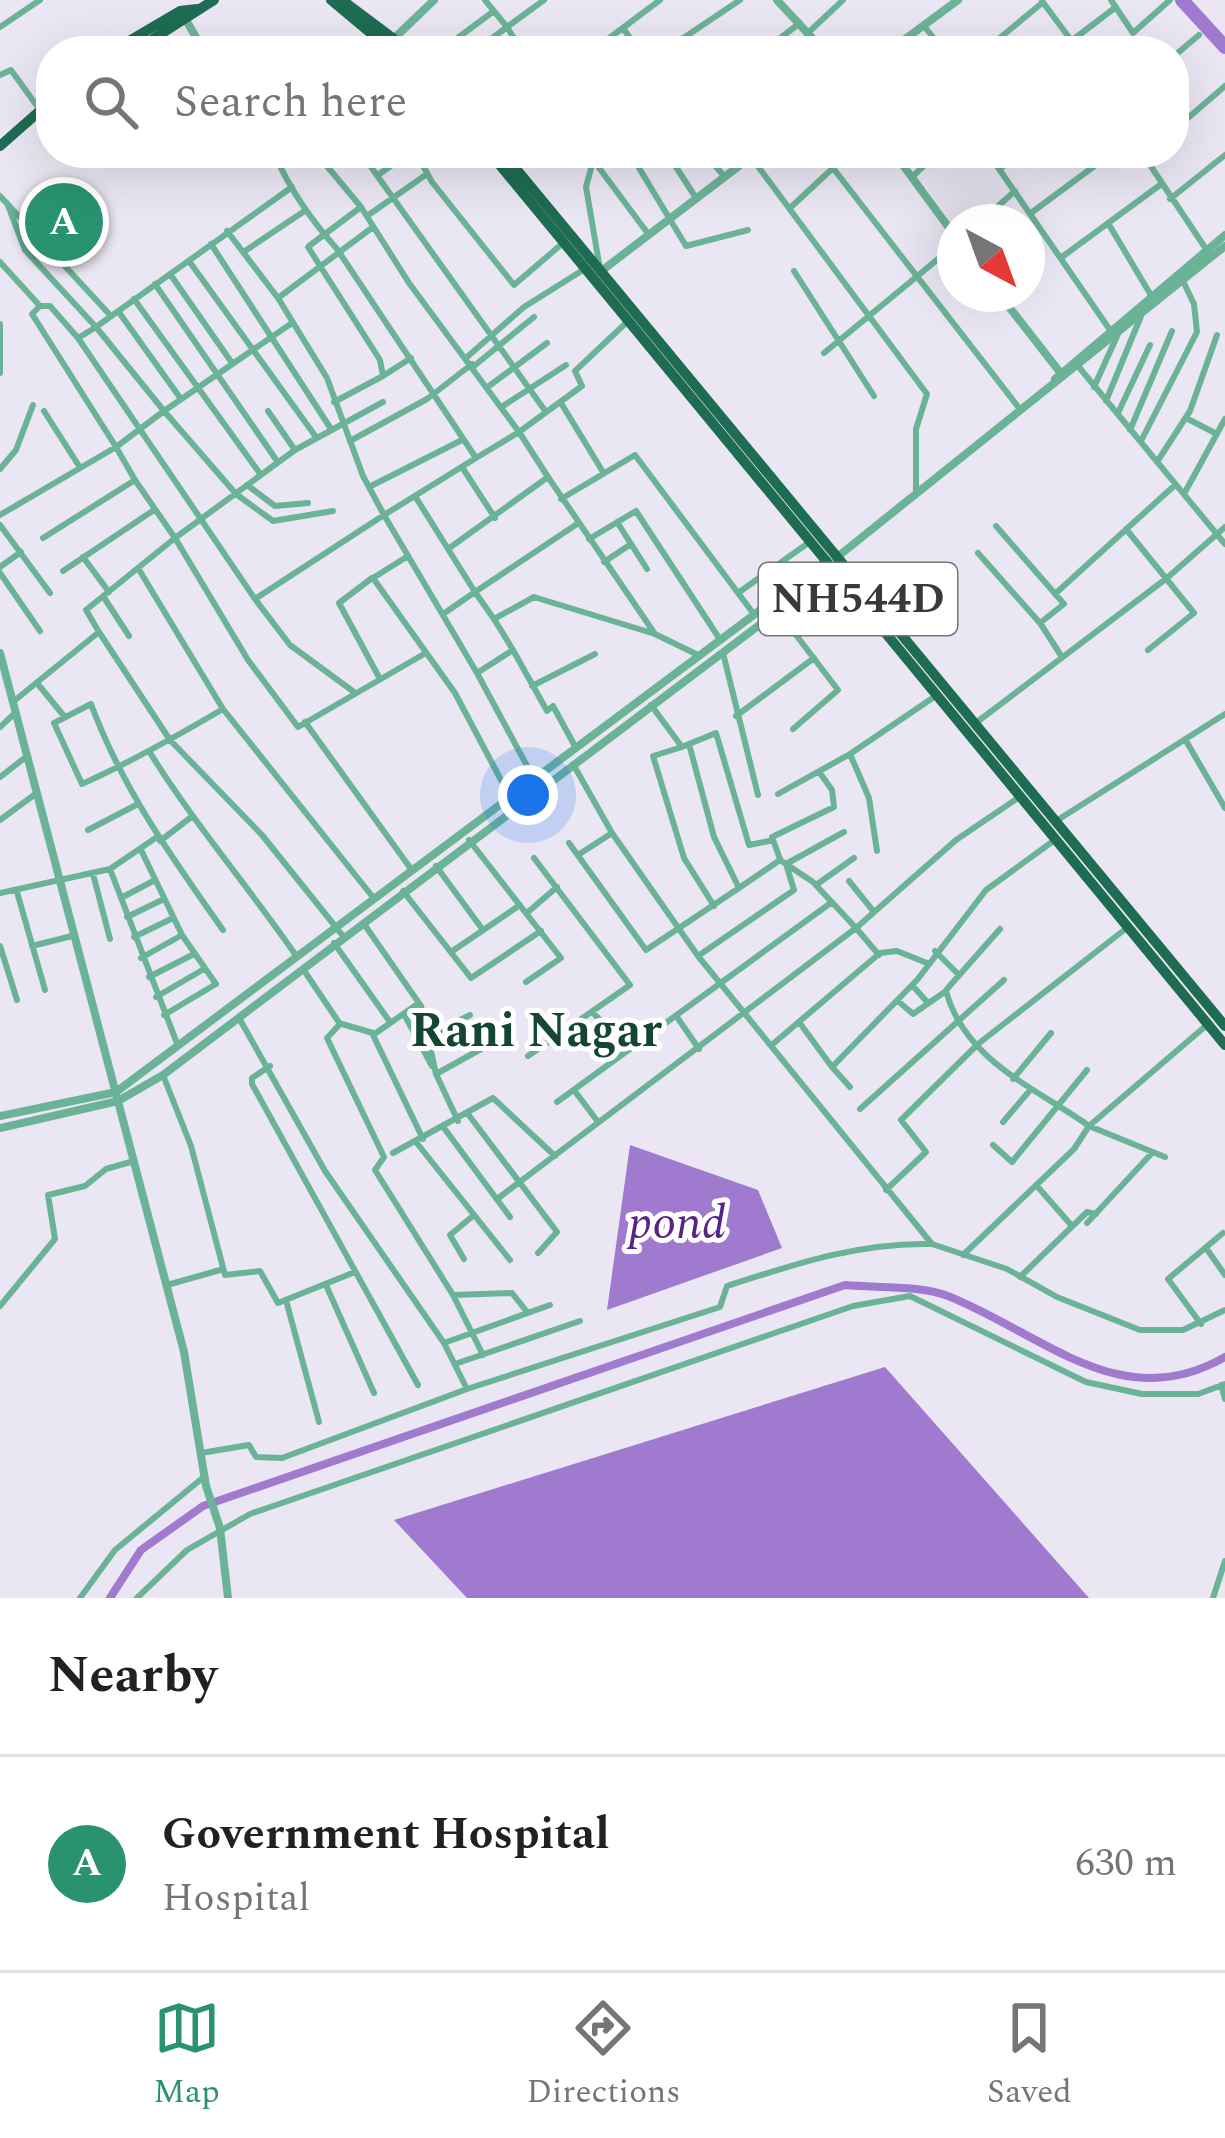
<!DOCTYPE html>
<style>
body{margin:0;font-family:Spectral,serif;background:#f6f6f6;color:#202124}
.compass{position:absolute;left:937px;top:204px;width:108px;height:108px;border-radius:50%;background:#fff;box-shadow:0 12px 48px #0002;rotate:139deg}
.you{position:absolute;left:528px;top:795px;width:42px;height:42px;margin:-30px;border:9px solid #fff;border-radius:50%;background:#1a73e8;box-shadow:0 0 0 18px #1a73e833}
.badge{display:grid;place-items:center;width:78px;height:78px;border-radius:50%;background:#299270;color:#fff;font-size:39px;font-weight:700}
.pin{position:absolute;translate:-50% -50%;border:6px solid #fff;box-shadow:0 3px 12px #0006}
.list{margin:0;padding:0;list-style:none}
h2{display:flex;justify-content:space-between;align-items:center;height:156px;margin:0;padding:0 48px;font-size:51px}
h2 small{font-size:39px;font-weight:400;color:#757577}
.list li{display:grid;grid-template-columns:78px 1fr auto;gap:36px;align-items:center;box-sizing:border-box;height:216px;padding:0 48px;border-top:3px solid #e0e0e0}
.list b{display:block;font-size:45px;white-space:nowrap}
.list p{margin:0;font-size:39px;white-space:nowrap;color:#757577}
.list em{font-size:39px;font-style:normal;color:#757577}
.icon{flex:none;width:66px;height:66px;fill:none;stroke:currentColor;stroke-width:2;stroke-linecap:round;stroke-linejoin:round}
.map{position:relative;flex:none;width:1225px;height:1598px;overflow:hidden}
.search{position:absolute;background:#fff;box-shadow:0 12px 48px #0002;left:36px;right:36px;top:36px;height:132px;display:flex;align-items:center;gap:30px;box-sizing:border-box;padding:0 42px;border-radius:48px;color:#757577;font-size:45px}
.sheet{height:372px;background:#fff}
nav{display:flex;justify-content:space-around;align-items:center;box-sizing:border-box;height:168px;border-top:3px solid #e0e0e0;background:#fff;font-size:33px;color:#757577}
nav a{display:grid;justify-items:center;gap:6px}
nav .on{color:#299270}
.map>svg:first-child{display:block}
.water{fill:#9f7acf}
.lines{fill:none;stroke-linecap:round;stroke-linejoin:round}
.canal{stroke:#9f7acf;stroke-width:8}
.river{stroke:#9f7acf;stroke-width:14}
.minor{stroke:#6bb397;stroke-width:6}
.tertiary{stroke:#6bb397;stroke-width:8}
.trunk{stroke:#1e6c52;stroke-width:10}
.labels{text-anchor:middle;dominant-baseline:central;stroke-width:10;stroke-linejoin:round;paint-order:stroke}
.shield{fill:#fff;stroke:#757477;stroke-width:3}
.shield-label{font-size:42px;font-weight:bold;fill:#3a383d}
.neighbourhood-label{font-size:48px;font-weight:bold;fill:#154635;stroke:#fff}
.water-label{font-size:48px;font-style:italic;fill:#572388;stroke:#fff}
</style>
<div class="map">
<svg width="1225" height="1598" viewBox="0 0 1225 1598">
<rect width="100%" height="100%" fill="#ebe6f4"/>
<path class="water" d="M630 1145 758 1190 782 1248 607 1310Z
M885 1367 1089 1598H467L394 1520Z"/>
<g class="lines">
<path class="canal" d="M110 1598 141 1550 203 1506 845 1285C877 1288 919 1285 948 1296 1043 1334 1122 1417 1225 1357"/>
<path class="river" d="M1182 0 1225 47"/>
<path class="minor" d="M485 0 507 27 544 0
M1111 0 1133 33 1170 0
M1042 1 1079 51
M924 26 944 51
M0 27 40 0
M623 28 639 51
M810 31 843 0
M440 51 494 11
M475 51 507 27 522 51
M592 51 660 0
M664 51 740 0
M763 51 800 23
M984 51 1042 3
M1058 51 1116 7
M1174 56 1199 35
M0 75 11 70 40 110
M1174 130 1225 86
M274 153C289 188 311 220 337 249L476 458 519 432 409 283 361 207 309 246 308 247 380 360 383 376 334 402
M316 153 361 207
M361 153 546 412
M416 153 432 182 514 285 563 243
M588 153 649 235
M630 153 686 246 748 230
M667 153 696 198
M704 153 724 176
M853 153 833 168 1019 408
M988 153 1110 330
M1142 153 1206 249
M751 157 927 394 916 429V494
M593 161 586 187 600 269
M1000 169 1020 153
M378 175 409 153
M914 175 938 153
M292 187 96 327 164 411 292 323
M0 196 111 316
M1170 199 1225 155
M791 207 833 168
M1031 213 1112 153
M367 216 427 174
M980 222 1015 191
M1108 223 1152 297
M373 227 278 298 327 378 363 476 384 515 476 458
M227 231 278 298
M211 244 331 429
M245 251 306 210
M1062 257 1160 185
M189 261 316 437
M0 262 40 306H50L78 338 96 327 25 250 7 203
M794 271 874 396
M170 274 232 363
M155 284 277 461
M134 299 261 475
M40 306 32 314 116 447 164 411 236 494 273 521 333 511
M118 311 181 399
M0 324V373
M78 338 255 599 384 515 477 673
M824 353 955 245
M467 357 524 307 583 270
M474 366 534 317
M1078 366 1225 544
M383 376 411 358
M489 386 547 343
M1094 387 1118 334
M1106 401 1141 316
M383 402 295 450 175 538 248 660 298 727 424 654
M561 403 603 472
M503 406 566 365
M44 411 79 466
M268 411 295 450
M1118 413 1150 345
M1186 418 1217 434
M1130 430 1172 331
M350 441 427 399 472 364
M1141 441 1197 332 1194 304 1183 281
M1157 462 1190 411 1217 335
M462 467 495 518
M0 469 16 450 33 405
M548 477 655 634 698 655
M247 485 275 506 308 503
M369 487 462 440
M1184 494 1225 419
M415 496 448 549 548 477 519 432 582 386 575 371 627 322
M561 499 635 455 753 613
M0 515 116 447 135 480
M617 522 647 569
M0 525 50 593
M996 526 1064 604 1040 623
M1126 529 1194 613 1148 650
M589 539 636 511 719 638
M978 553 1040 623 1062 657
M408 556 373 578 455 693 510 797
M83 557 109 592
M604 562 631 544
M0 567 21 552
M138 568 223 709 372 896
M63 571 154 510
M0 573 40 631
M372 578 339 603 380 679
M738 593 811 541
M1056 593 1175 485
M103 596 129 636
M255 599 290 645 354 692
M777 610 838 690 793 729
M446 612 475 592 448 549
M494 619 475 592 577 524
M99 632 170 740 262 835 343 936
M513 650 547 711 553 706 576 748
M723 653 758 795
M37 683 64 716
M532 686 595 654
M14 701 99 632 86 610 175 538 135 480 43 538
M223 709C177 736 131 762 82 784L54 723 91 704C122 788 172 858 223 930
M736 716 814 658
M305 722 411 869
M977 722 1167 578 1225 527
M0 727 16 712
M1185 739 1225 808
M689 744 716 733 749 845 769 841
M682 747 653 756 684 858 714 906
M149 751C194 824 249 887 297 957
M850 754 869 798 877 851
M573 764 612 833 698 956 932 1244 1007 1269 1057 1297 1140 1330H1183L1225 1310
M0 777 26 757
M533 777 477 673 513 650 494 619 534 597 655 634
M778 794 850 754 937 695
M0 820 34 795
M1056 821 1225 714
M88 830 138 804
M469 840 561 958 526 982
M160 841 190 818
M569 843 646 950 739 888 714 837 689 744 682 747 651 705
M141 850 182 935 216 984 164 1015
M578 855 612 833
M780 859 772 837 834 807 832 790 820 773
M436 866 483 930
M110 869 178 1046
M93 874 110 939
M849 881 874 912
M816 885 854 858
M403 891 471 978 541 931
M17 892 45 990
M0 893 110 869 157 837
M121 898 155 880
M528 912 557 887
M127 917 164 899
M364 924 421 1006 436 1074 458 1121
M134 937 173 918
M334 943 390 1022
M0 946 17 1000
M32 946 72 936
M935 951 959 975
M451 952 520 905
M879 955 856 928 956 840 1018 798
M698 956 794 890 786 864 844 832
M141 958 182 935
M303 969 340 1024 327 1038 384 1157 375 1170 453 1295 483 1355
M149 977 194 954
M912 985 928 1003
M947 989 1000 929
M156 997 204 969
M898 1001 913 1014 946 991C965 1061 1036 1088 1089 1126L1208 1024
M419 1003 373 1035 423 1139
M592 1012 630 1049
M404 1014 432 1066
M677 1017 699 1049
M239 1018 325 1171 444 1343
M799 1022 832 1067
M342 1024 373 1033
M431 1035 470 1015
M774 1043 880 953 897 951 927 963
M528 1056 630 985 534 858
M270 1066 252 1078V1084L418 1385
M436 1074 483 1048
M163 1075 191 1146 225 1275 260 1271 278 1303 355 1272
M1013 1079 1051 1033
M850 1087 832 1067 917 980 986 890 1056 839
M574 1090 598 1122
M557 1102 832 902
M860 1109 1004 980
M468 1114 557 1232 538 1253
M1003 1122 1031 1089
M444 1128 510 1217
M416 1142 510 1260
M993 1145 1012 1162 1087 1070
M393 1153 493 1098 555 1156
M1037 1186 1072 1226
M886 1190 926 1152 901 1120 978 1044 1128 927
M497 1199 856 928 813 882 780 860 739 888
M1087 1223 1152 1153
M1206 1248 1225 1275
M963 1255 1074 1149 1089 1126 1165 1157
M464 1259 450 1235 474 1215
M1020 1277 1087 1212 1096 1214
M167 1285 220 1270
M326 1285 374 1393
M453 1295 512 1293 527 1312
M287 1304 319 1422
M0 1306 55 1239 48 1195 85 1186 106 1169 134 1161
M1201 1324 1168 1279 1223 1233
M455 1364 580 1321
M1221 1385 1225 1399
M467 1389 720 1307 727 1286C795 1264 860 1242 932 1244
M201 1453 249 1445 256 1457 282 1458 467 1389 444 1343 550 1305
M80 1598 115 1550 205 1476
M137 1598 187 1550 250 1514 853 1306 910 1296 1086 1382 1142 1394H1198L1225 1384
M1213 1598 1225 1561"/>
<path class="tertiary" d="M777 0 824 51
M186 20 204 51
M381 51 434 0
M889 51 958 0
M894 153 955 236
M600 272 756 153
M999 294 1059 371
M1055 379 1225 235
M836 558 1225 246
M0 653 184 1352 206 1486 220 1528 228 1598
M0 1116 116 1092 827 560
M0 1128 118 1101 163 1075 835 568"/>
<path class="trunk" d="M331 0 392 51
M342 0 410 51
M112 51 180 11 197 9
M134 51 214 0
M0 146 51 101
M490 153 1225 1045
M503 153 1225 1026"/>
</g>
<g class="labels">
<rect class="shield" x="759" y="563" width="198" height="72" rx="9"/>
<g class="shield-label">
<text x="858" y="599">NH544D</text>
</g>
<g class="neighbourhood-label">
<text x="536" y="1031">Rani Nagar</text>
</g>
<g class="water-label">
<text x="677" y="1223">pond</text>
</g>
</g>
</svg>
<svg class="compass" viewBox="-18 -18 36 36"><path d="M0-13l5 13h-10z" fill="#e53935"/><path d="M0 13l5-13h-10z" fill="#757577"/></svg>
<div class="you"></div>
<div class="pin badge" style="left:64px;top:222px">A</div>
<div class="search"><svg class="icon" aria-label="search" viewBox="0 0 24 24"><circle cx="10" cy="10" r="6"/><path d="M15 15l6 6"/></svg>Search here</div>
</div>
<section class="sheet">
<h2>Nearby<small></small></h2>
<ul class="list">
<li><span class="badge">A</span><div><b>Government Hospital</b><p>Hospital</p></div><em>630 m</em></li>
</ul>
</section>
<nav>
<a class="on"><svg class="icon" aria-label="map" viewBox="0 0 24 24"><path d="M3 6l6-2 6 2 6-2v14l-6 2-6-2-6 2zM9 4v14M15 6v14"/></svg>Map</a>
<a><svg class="icon" aria-label="directions" viewBox="0 0 24 24"><path d="M12 3l9 9-9 9-9-9zM9 14v-3h6M13 9l2 2-2 2"/></svg>Directions</a>
<a><svg class="icon" aria-label="saved" viewBox="0 0 24 24"><path d="M7 4h10v16l-5-4-5 4z"/></svg>Saved</a>
</nav>
